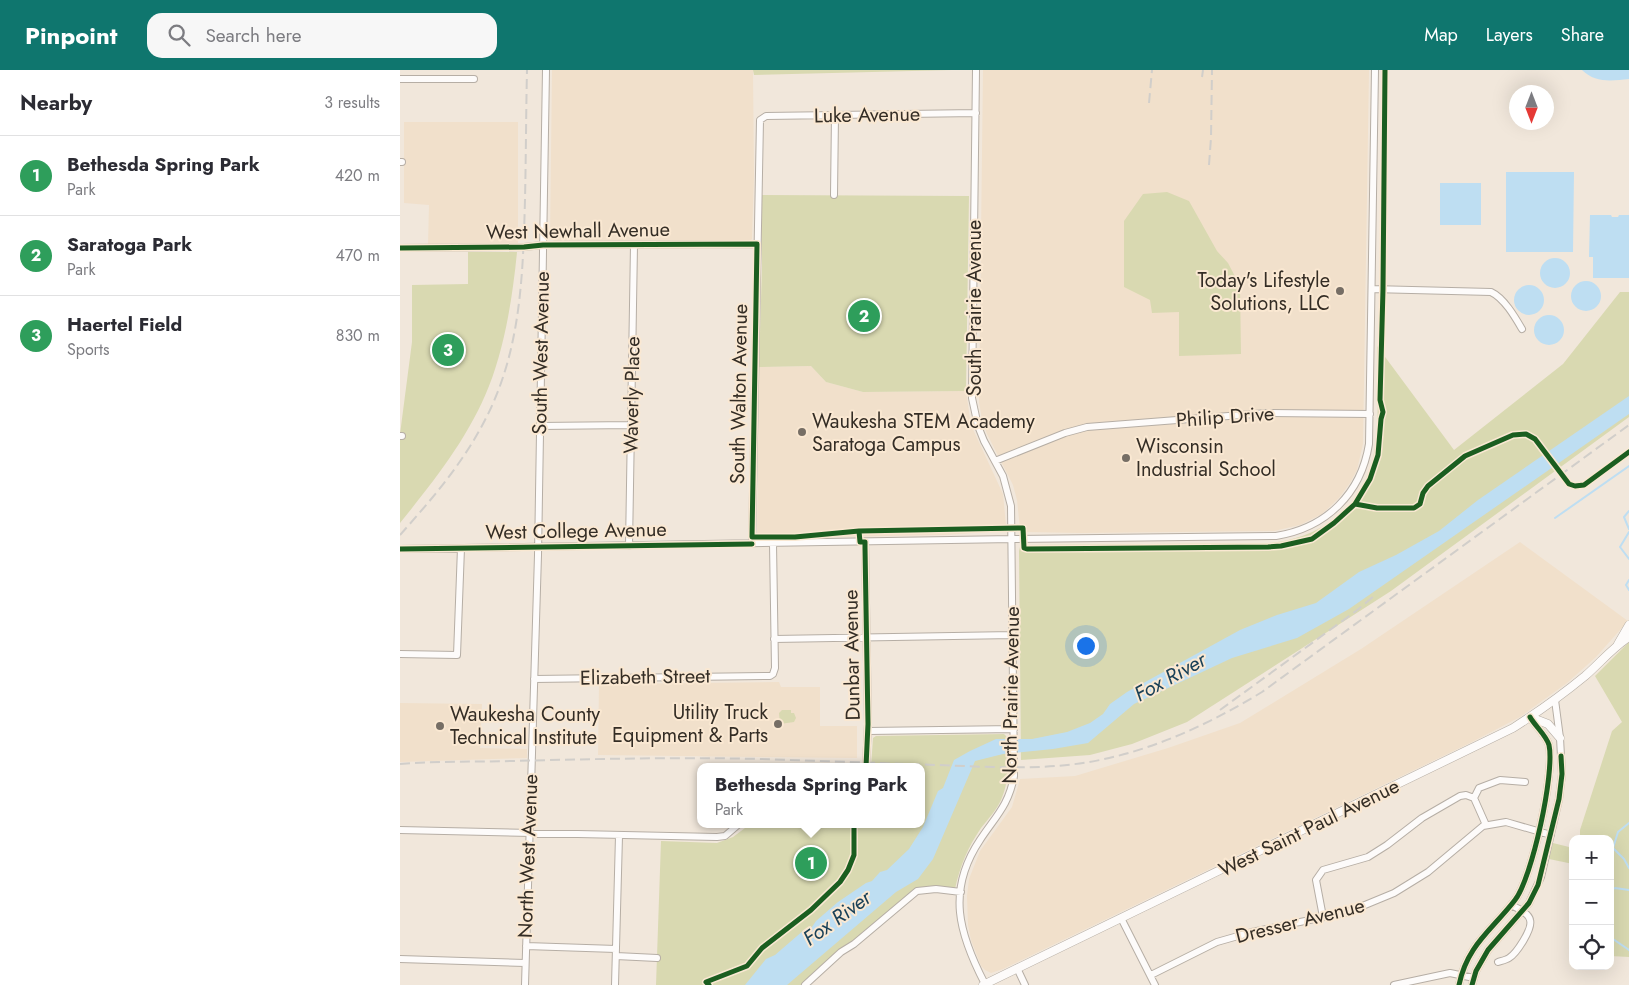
<!DOCTYPE html>
<meta charset="utf-8">
<style>
body{margin:0;font-family:Jost,sans-serif;background:#f7f7f7;color:#2b2b33}
.controls{position:absolute;right:15px;bottom:15px;display:grid;overflow:hidden;border-radius:10px;box-shadow:0 5px 20px #0002}
.controls button{width:45px;height:45px;display:grid;place-items:center;padding:0;border:0;border-bottom:1px solid #e1e1e2;background:#fff;color:#2b2b33;font:25px sans-serif}
.compass{position:absolute;left:1109px;top:15px;width:45px;height:45px;border-radius:50%;background:#fff;box-shadow:0 5px 20px #0002;rotate:180deg}
.you{position:absolute;left:685px;top:575px;width:18px;height:18px;margin:-12px;border:4px solid #fff;border-radius:50%;background:#1a73e8;box-shadow:0 0 0 8px #1a73e833}
.badge{display:grid;place-items:center;width:32px;height:32px;border-radius:50%;background:#0f766e;color:#fff;font-size:16px;font-weight:700}
.pin{position:absolute;translate:-50% -50%;border:2px solid #fff;box-shadow:0 1px 5px #0006}
.popup{position:absolute;left:297px;top:693px;width:228px;height:65px;box-sizing:border-box;display:grid;place-content:center;border-radius:10px;background:#fff;filter:drop-shadow(0 1px 4px #0005);font-size:16px;white-space:nowrap;color:#7c7c81}
.popup b{font-size:19px;color:#2b2b33}
.popup::after{content:'';position:absolute;left:50%;top:100%;margin-left:-10px;border:10px solid transparent;border-top-color:#fff}
.list{margin:0;padding:0;list-style:none}
h2{display:flex;justify-content:space-between;align-items:center;height:65px;margin:0;padding:0 20px;font-size:21px}
h2 small{font-size:16px;font-weight:400;color:#7c7c81}
.list li{display:grid;grid-template-columns:32px 1fr auto;gap:15px;align-items:center;box-sizing:border-box;height:80px;padding:0 20px;border-top:1px solid #e1e1e2}
.list b{display:block;font-size:19px;white-space:nowrap}
.list p{margin:0;font-size:16px;white-space:nowrap;color:#7c7c81}
.list em{font-size:16px;font-style:normal;color:#7c7c81}
.icon{flex:none;width:28px;height:28px;fill:none;stroke:currentColor;stroke-width:2;stroke-linecap:round;stroke-linejoin:round}
.map{position:relative;flex:none;width:1229px;height:915px;overflow:hidden}
header{display:flex;align-items:center;gap:30px;box-sizing:border-box;height:70px;padding:0 25px;background:#0f766e;color:#fff}
header strong{font-size:24px}
nav{display:flex;gap:28px;margin-inline-start:auto;font-size:18px}
.search{width:350px;height:45px;background:#f7f7f7;display:flex;align-items:center;gap:12px;box-sizing:border-box;padding:0 18px;border-radius:15px;color:#7c7c81;font-size:19px}
main{display:flex}
aside{flex:1;background:#fff}
.map>svg:first-child{display:block}
.built{fill:#f1e0cb}
.green{fill:#d9d9b1}
.water{fill:#bedef2}
.lines{fill:none;stroke-linecap:round;stroke-linejoin:round}
.stream{stroke:#bedef2;stroke-width:2}
.minor-casing{stroke:#b6aea5;stroke-width:8}
.major-casing{stroke:#b6aea5;stroke-width:9}
.minor{stroke:#fdfbfa;stroke-width:6}
.major{stroke:#fdfbfa;stroke-width:8}
.rail{stroke:#d1ceca;stroke-width:2;stroke-dasharray:10 5;stroke-linecap:butt}
.cycleway-casing{stroke:#fae8d2;stroke-width:8}
.cycleway{stroke:#1b5e20;stroke-width:5}
.poi-dot{fill:#766e65;stroke:#fae8d2;stroke-width:2}
.labels{text-anchor:middle;dominant-baseline:central;stroke-width:4;stroke-linejoin:round;paint-order:stroke}
.street-label{font-size:20px;fill:#342d25;stroke:#fae8d2}
.poi-label{font-size:20px;fill:#342d25;stroke:#fae8d2;text-anchor:start}
.water-label{font-size:21px;font-style:italic;fill:#1a4158;stroke:#fae8d2}
</style>
<header>
<strong>Pinpoint</strong>
<div class="search"><svg class="icon" aria-label="search" viewBox="0 0 24 24"><circle cx="10" cy="10" r="6"/><path d="M15 15l6 6"/></svg>Search here</div>
<nav><a>Map</a><a>Layers</a><a>Share</a></nav>
</header>
<main>
<aside>
<h2>Nearby<small>3 results</small></h2>
<ul class="list">
<li><span class="badge" style="background:#2e9e5b">1</span><div><b>Bethesda Spring Park</b><p>Park</p></div><em>420 m</em></li>
<li><span class="badge" style="background:#2e9e5b">2</span><div><b>Saratoga Park</b><p>Park</p></div><em>470 m</em></li>
<li><span class="badge" style="background:#2e9e5b">3</span><div><b>Haertel Field</b><p>Sports</p></div><em>830 m</em></li>
</ul>
</aside>
<div class="map">
<svg width="1229" height="915" viewBox="0 0 1229 915">
<rect width="100%" height="100%" fill="#f1e7db"/>
<path class="built" d="M152 0H353L354 106 352 169 350 171 157 172 150 169Z
M583 0H969L963 374 957 400 950 413 939 428 922 444 900 455 874 461 681 463 625 462 620 459 617 430 613 415 587 364 582 350 579 332Z
M4 52H118V173L28 174 29 135 4 133Z
M411 296 426 312 463 322 566 321 571 355 603 424 606 455 604 461 544 465 430 467 426 469H359L357 466 359 297Z
M1120 472 1228 551 1196 587 1167 613 1120 647 1072 672 603 899 591 903 585 900 581 896 571 870 568 855 567 826 569 809 580 781 612 737 620 709 675 706 768 678 840 653 961 579Z
M379 612 381 617H420V656H457V688L198 685 199 614Z
M0 633 82 634 80 678 127 679V688L0 692Z"/>
<path class="green" d="M353 0H552L354 5Z
M767 122 789 131 817 181 828 193 840 216 841 284 779 286V242L752 243 750 230 724 217V151L743 124Z
M361 125 569 126 566 321 463 322 426 312 411 296 359 297 362 196Z
M68 182H117C113 224 105 276 89 316 69 367 34 411 0 453V364L12 272V215L68 214Z
M1220 222H1229V347L991 521 787 652 732 674 690 685 621 690 619 481 620 477 626 475 870 473C922 468 964 436 974 383 980 352 977 309 977 276L1054 380 1163 294Z
M1229 572V887L1210 886V769H1180V760L1212 661 1222 652 1195 606Z
M382 640H391V643H394L396 648 394 652 380 654 379 643Z
M604 664 608 668C608 689 610 710 601 730 596 741 588 749 581 758 568 777 560 796 555 819L518 818 512 821 449 875 437 881 430 890 401 915H256L261 771 317 773 333 767 345 758 342 754H521V697H471L473 668 476 666Z
M1153 773 1173 778V794L1149 789Z"/>
<path class="water" d="M1182 0H1229V9C1211 11 1195 13 1182 0Z
M1106 102H1174L1173 182H1106Z
M1040 113H1081V155H1040Z
M1190 145H1211L1212 147H1218L1219 145H1229V208H1193V187H1189Z
M1140 203a15 15 0 1 1 30 0a15 15 0 1 1-30 0Z
M1171 226a15 15 0 1 1 30 0a15 15 0 1 1-30 0Z
M1114 230a15 15 0 1 1 30 0a15 15 0 1 1-30 0Z
M1134 260a15 15 0 1 1 30 0a15 15 0 1 1-30 0Z
M1229 326V344L949 539 897 568 832 588 734 634 688 673 653 679 603 684 575 691 533 789 518 809 496 822 387 915H345L366 889 375 885 404 860 412 857 416 851 438 832 466 813 472 811 480 802 487 800 509 779 523 757 538 721 543 718 554 690 570 681 596 669H632L667 662 690 653 703 644 710 634 727 622 840 560 877 545 916 533 959 502 996 485 1039 461 1078 430Z"/>
<g class="lines">
<path class="stream" d="M1229 441 1224 447 1229 459
M1155 448 1229 396
M1229 462 1220 477 1229 489
M1229 510 1226 515 1229 520
M1229 753 1218 762 1213 778 1224 789 1229 798
M1210 821 1215 818 1229 820
M1210 867 1229 880"/>
<defs>
<path id="minor" d="M576 0 572 328 578 356 584 371 603 406 611 436 614 706C609 735 595 747 580 770 546 821 559 864 585 914
M0 9H74
M0 92H2
M434 125 435 45
M0 178 124 177 143 175 357 174
M972 219 1091 222C1104 228 1115 247 1122 259
M140 356 231 355
M0 366H2
M595 391 665 363 687 357 867 343 970 344
M465 472 468 654 466 697
M352 474 360 50 366 46 576 43
M229 476 234 175
M0 479 613 469 876 466C926 458 961 424 969 374L975 0
M374 569 613 565
M0 584 57 585 61 478
M134 609 370 606 373 604 375 598 373 474
M468 661 614 659
M1086 755 1074 728 1079 718 1100 710 1125 712
M0 760 317 767 325 766 339 754
M923 847 916 810 923 800 968 787 987 775 1022 748 1060 726 1066 725 1074 728
M721 848 755 915
M126 876 216 879
M216 886 257 888
M0 889 125 893
M1098 892C1101 891 1106 890 1109 888 1116 884 1133 859 1130 850 1129 843 1117 838 1111 835
M617 898 625 915
M751 905 817 872 852 862 948 842 994 823 1028 802 1083 756 1106 752 1151 765
M125 915 138 485 146 0
M215 915 219 766
M405 915 441 882 454 874 517 821 536 819 561 822
M994 915 1050 903 1074 908
M1059 915C1067 875 1092 860 1115 830 1132 808 1155 703 1149 675 1146 665 1135 656 1130 647
M1072 915 1076 901 1088 880 1129 833 1141 807 1159 729 1162 704 1160 668 1155 630"/>
<path id="major" d="M1218 574 1229 555
M1130 647 1148 654 1160 668
M583 915 1113 658C1138 642 1162 625 1185 606 1200 593 1212 578 1229 567"/>
</defs>
<use href="#minor" class="minor-casing"/>
<use href="#major" class="major-casing"/>
<use href="#minor" class="minor"/>
<use href="#major" class="major"/>
<path class="rail" d="M802 7 803 0
M749 33 752 0
M809 95 811 68 812 0
M0 465C32 429 63 393 85 350 121 281 123 205 125 129 126 86 126 43 127 0
M820 640 956 541 974 526
M0 694C37 691 73 692 110 691 194 689 277 687 361 689 420 691 479 693 537 695 592 697 646 701 700 690 758 678 811 653 862 622L1229 355"/>
<defs>
<path id="cycleway" d="M0 178 124 177 143 175 357 174 352 467H395L459 461 620 458H623L624 478 627 479 868 477 881 476 912 469 934 453 955 434 970 409 978 385 981 349 983 342 980 330 983 219 985 0
M955 434 977 438H1014L1020 434 1023 423 1028 416 1065 386 1113 365 1126 364 1135 369 1169 414 1175 416 1184 415 1229 382
M459 461 460 472H465V478L468 654 466 697
M0 479 352 474
M309 915 306 912 347 896 362 878 411 840 440 812 448 800 454 785V754
M1059 915C1067 875 1092 860 1115 830 1132 808 1155 703 1149 675 1146 665 1135 656 1130 647
M1072 915 1076 901 1088 880 1129 833 1138 815 1159 729 1162 704 1161 686"/>
</defs>
<use href="#cycleway" class="cycleway-casing"/>
<use href="#cycleway" class="cycleway"/>
</g>
<g class="poi-dot">
<circle cx="940" cy="221" r="5"/>
<circle cx="402" cy="362" r="5"/>
<circle cx="726" cy="388" r="5"/>
<circle cx="378" cy="654" r="5"/>
<circle cx="40" cy="656" r="5"/>
</g>
<g class="labels">
<g class="street-label">
<text transform="translate(467 45) rotate(-1)">Luke Avenue</text>
<text transform="translate(178 161) rotate(-1)">West Newhall Avenue</text>
<text transform="translate(574 238) rotate(-90)">South Prairie Avenue</text>
<text transform="translate(141 283) rotate(-89)">South West Avenue</text>
<text transform="translate(339 324) rotate(-89)">South Walton Avenue</text>
<text transform="translate(232 325) rotate(-89)">Waverly Place</text>
<text transform="translate(825 347) rotate(-4)">Philip Drive</text>
<text transform="translate(176 461) rotate(-1)">West College Avenue</text>
<text transform="translate(452 585) rotate(-91)">Dunbar Avenue</text>
<text transform="translate(245 607) rotate(-1)">Elizabeth Street</text>
<text transform="translate(611 625) rotate(-89)">North Prairie Avenue</text>
<text transform="translate(909 758) rotate(-26)">West Saint Paul Avenue</text>
<text transform="translate(128 786) rotate(-88)">North West Avenue</text>
<text transform="translate(900 851) rotate(-14)">Dresser Avenue</text>
</g>
<g class="poi-label">
<text x="930" y="210" text-anchor="end">Today's Lifestyle<tspan x="930" dy="23">Solutions, LLC</tspan></text>
<text x="412" y="351">Waukesha STEM Academy<tspan x="412" dy="23">Saratoga Campus</tspan></text>
<text x="736" y="376">Wisconsin<tspan x="736" dy="23">Industrial School</tspan></text>
<text x="368" y="642" text-anchor="end">Utility Truck<tspan x="368" dy="23">Equipment &amp; Parts</tspan></text>
<text x="50" y="644">Waukesha County<tspan x="50" dy="23">Technical Institute</tspan></text>
</g>
<g class="water-label">
<text transform="translate(770 607) rotate(-29)">Fox River</text>
<text transform="translate(437 848) rotate(-36)">Fox River</text>
</g>
</g>
</svg>
<div class="controls">
<button>+</button>
<button>−</button>
<button><svg class="icon" aria-label="locate" viewBox="0 0 24 24"><circle cx="12" cy="12" r="6"/><path d="M12 2v4M12 18v4M2 12h4M18 12h4"/></svg></button>
</div>
<svg class="compass" viewBox="-18 -18 36 36"><path d="M0-13l5 13h-10z" fill="#e53935"/><path d="M0 13l5-13h-10z" fill="#7c7c81"/></svg>
<div class="you"></div>
<div class="pin badge" style="left:411px;top:793px;background:#2e9e5b">1</div>
<div class="popup"><b>Bethesda Spring Park</b>Park</div>
<div class="pin badge" style="left:464px;top:246px;background:#2e9e5b">2</div>
<div class="pin badge" style="left:48px;top:280px;background:#2e9e5b">3</div>
</div>
</main>
